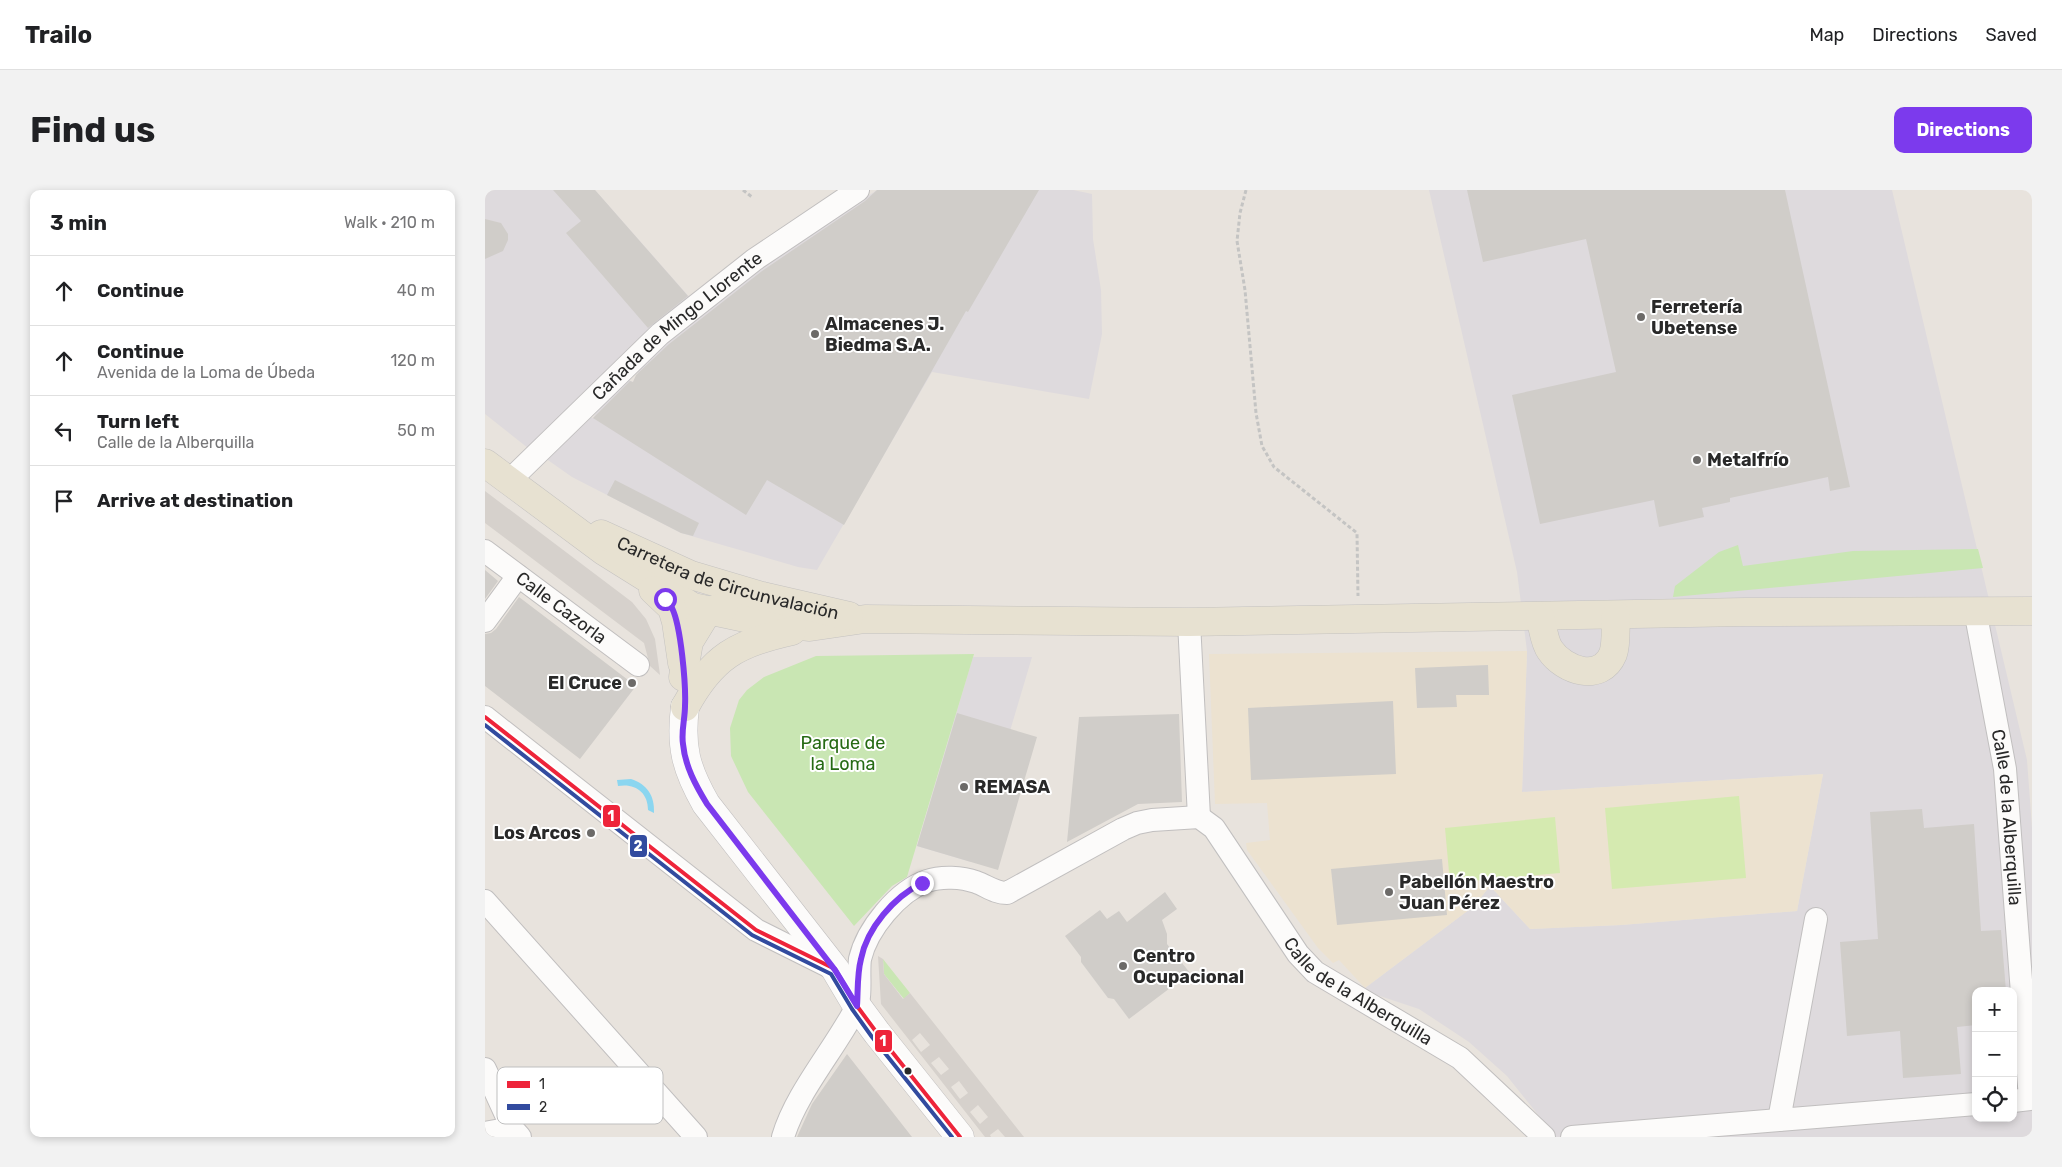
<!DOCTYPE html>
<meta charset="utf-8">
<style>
body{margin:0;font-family:Rubik,sans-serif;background:#f2f2f2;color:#202124}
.controls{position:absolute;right:15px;bottom:15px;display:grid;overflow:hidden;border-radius:10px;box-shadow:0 2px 8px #0003}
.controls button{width:45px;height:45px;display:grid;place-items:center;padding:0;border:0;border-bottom:1px solid #e0e0e0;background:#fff;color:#202124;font:25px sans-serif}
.stop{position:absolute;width:15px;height:15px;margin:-11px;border:4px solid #7c3aed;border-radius:50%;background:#fff}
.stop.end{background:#7c3aed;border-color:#fff;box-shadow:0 1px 5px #0008}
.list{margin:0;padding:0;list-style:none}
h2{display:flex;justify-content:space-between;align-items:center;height:65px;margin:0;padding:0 20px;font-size:21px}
h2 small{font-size:16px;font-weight:400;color:#757577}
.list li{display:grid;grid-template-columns:32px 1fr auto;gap:15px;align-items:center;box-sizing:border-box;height:70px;padding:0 20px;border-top:1px solid #e0e0e0}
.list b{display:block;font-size:19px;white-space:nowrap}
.list p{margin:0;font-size:16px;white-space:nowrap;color:#757577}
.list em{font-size:16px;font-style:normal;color:#757577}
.icon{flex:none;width:28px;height:28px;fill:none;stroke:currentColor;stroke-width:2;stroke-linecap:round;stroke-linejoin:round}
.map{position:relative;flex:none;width:1547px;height:947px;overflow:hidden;border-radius:10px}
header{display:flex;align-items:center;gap:30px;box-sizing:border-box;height:70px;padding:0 25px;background:#fff;border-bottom:1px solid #e0e0e0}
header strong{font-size:24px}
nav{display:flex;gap:28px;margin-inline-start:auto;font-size:18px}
.intro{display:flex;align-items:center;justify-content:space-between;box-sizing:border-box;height:120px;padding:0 30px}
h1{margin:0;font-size:35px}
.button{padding:12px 22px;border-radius:10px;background:#7c3aed;color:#fff;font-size:18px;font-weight:700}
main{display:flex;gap:30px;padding:0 30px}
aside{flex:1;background:#fff;border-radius:10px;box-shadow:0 2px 8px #0003}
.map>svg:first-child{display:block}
.industrial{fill:#dedadd;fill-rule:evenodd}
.education{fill:#ece2d0}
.green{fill:#c9e6b3}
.pitch{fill:#d5eab0}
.plaza{fill:#d6d1cc;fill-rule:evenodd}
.water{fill:#8bd6f0}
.building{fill:#d0cdc9}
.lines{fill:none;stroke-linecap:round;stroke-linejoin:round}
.street-casing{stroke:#c1bfbf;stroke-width:24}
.secondary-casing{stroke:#c1bfbf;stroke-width:29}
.primary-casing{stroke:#c4c2c0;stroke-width:29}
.path{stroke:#c4c4c3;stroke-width:3;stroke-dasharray:4 2.5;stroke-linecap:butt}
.street{stroke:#fcfbfa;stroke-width:22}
.secondary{stroke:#fcfbfa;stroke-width:28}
.primary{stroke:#e7e1d1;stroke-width:28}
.bus-1-casing{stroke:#fff;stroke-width:8}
.bus-2-casing{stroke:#fff;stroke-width:8}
.bus-1{stroke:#ee243a;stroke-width:4}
.bus-2{stroke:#324b9f;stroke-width:4}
.route{stroke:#7c3aed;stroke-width:6}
.poi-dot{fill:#6c6a68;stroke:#fff;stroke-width:2}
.bus-dot{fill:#292929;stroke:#fff;stroke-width:2}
.labels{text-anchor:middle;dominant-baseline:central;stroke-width:4;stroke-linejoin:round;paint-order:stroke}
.poi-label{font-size:18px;font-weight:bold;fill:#292929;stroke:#fff;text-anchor:start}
.street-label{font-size:18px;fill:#292929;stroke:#fff}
.park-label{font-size:18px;fill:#266a14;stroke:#fff}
.key{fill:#fff;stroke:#bfbfbf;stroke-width:1}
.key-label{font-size:14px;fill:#292929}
.line-badge{stroke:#fff;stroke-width:2}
.badge-label{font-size:14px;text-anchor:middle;font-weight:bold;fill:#fff}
</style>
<header>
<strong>Trailo</strong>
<nav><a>Map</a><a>Directions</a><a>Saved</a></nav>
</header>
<div class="intro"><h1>Find us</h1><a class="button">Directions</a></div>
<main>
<aside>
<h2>3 min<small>Walk · 210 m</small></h2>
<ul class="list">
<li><svg class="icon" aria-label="ahead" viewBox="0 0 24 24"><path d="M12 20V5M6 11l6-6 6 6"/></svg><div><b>Continue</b></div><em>40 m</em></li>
<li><svg class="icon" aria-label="ahead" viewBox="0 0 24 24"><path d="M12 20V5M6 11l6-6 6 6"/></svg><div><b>Continue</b><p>Avenida de la Loma de Úbeda</p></div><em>120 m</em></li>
<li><svg class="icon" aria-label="left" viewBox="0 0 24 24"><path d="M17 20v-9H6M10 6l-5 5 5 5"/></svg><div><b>Turn left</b><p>Calle de la Alberquilla</p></div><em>50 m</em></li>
<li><svg class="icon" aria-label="arrive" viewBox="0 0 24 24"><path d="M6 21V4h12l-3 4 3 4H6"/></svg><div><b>Arrive at destination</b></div></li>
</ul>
</aside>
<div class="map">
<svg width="1547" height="947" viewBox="0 0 1547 947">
<rect width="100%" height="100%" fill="#e8e3dd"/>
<path class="industrial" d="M0 0H110L206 109 43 258 0 224Z
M392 0H588L607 4 608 49 616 100 617 144 604 209 447 182 332 380 313 377 196 343 87 287 60 268 101 225 108 228 126 197 139 188 148 192 160 170 266 84Z
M944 0H1407L1542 570 1547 638V947H1071L1022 886 984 852 934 819 892 805 880 798 989 716 1005 696 1045 739 1136 735 1312 721 1338 584 1037 602 1042 461 1032 382ZM1491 801H1528V928H1491Z
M488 467H547L486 672 432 656Z"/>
<path class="education" d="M1042 461 1037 602 1338 584 1312 721 1136 735 1045 739 1005 696 989 716 880 798 854 770 848 773 833 758 762 660 761 653 785 650 782 613 730 614 724 464Z"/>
<path class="green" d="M1253 355 1258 376 1368 361 1493 359 1498 378 1188 407 1190 396 1234 362Z
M489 464 422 687 407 696 369 736 263 602 246 566 245 538 254 510 262 500 279 487 331 466Z
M398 769 425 803 419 809 399 784Z"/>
<path class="pitch" d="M1254 606 1261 688 1127 699 1120 618Z
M1070 627 1075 683 965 693 960 638Z"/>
<path class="plaza" d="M0 301 147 412 161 429 170 449 175 485 165 476 159 453 0 333Z
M393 766 398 769 399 784 418 809 425 803 539 947H520L513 939 505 945 506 947H500L396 814ZM435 843 445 855 436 862 427 850ZM454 867 464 879 456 885 446 873ZM474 891 483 903 475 909 466 897ZM493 915 503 927 495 934 485 922Z"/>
<path class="water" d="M146 589C162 594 170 606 169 623L163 620C163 602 150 593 133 596L132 590Z"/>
<path class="building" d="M68 0H110L203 106 163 138 81 43 96 31Z
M392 0H554L483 122 481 121 359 335 282 290 261 325 108 228 145 191 148 192 151 185 184 154 277 81 380 11Z
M982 0H1300L1365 297 1345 301 1343 287 1245 308V312L1217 318 1219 327 1174 337 1169 310 1055 334 1027 205 1131 182 1101 49 998 72Z
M0 29 16 33 23 44V50L18 61 0 69Z
M130 290 214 333 208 346 196 343 122 305Z
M0 380 13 391 0 409Z
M34 407 151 496 95 569 0 496V444L6 443 11 439Z
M1003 475 1004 505H971L972 517 932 518 930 478Z
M908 511 911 584 766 590 763 518Z
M472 523 552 547 513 680 432 656Z
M694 524 697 612 653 614 582 652 594 527Z
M1437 619 1439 638 1489 634 1496 741 1516 740 1521 801H1491V835L1472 837 1476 884 1418 888 1415 841 1362 846 1355 752 1393 749 1385 622Z
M957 669 962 725 852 735 846 679Z
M680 702 692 719 677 730 682 744V754L705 783 644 829 629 809 623 808 596 772V767L580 746 615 720 622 729 634 721 642 732Z
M362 864 427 947H312L327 914Z"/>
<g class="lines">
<defs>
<g id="street">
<path id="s1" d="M24 291 175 144 269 70 373 0"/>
<path id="s2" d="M0 361 153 475"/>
<path id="s3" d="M1490 420 1520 579 1545 909 1528 911"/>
<path d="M0 431 33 386"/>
<path d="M704 432 714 627"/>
<path d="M0 527 271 740 349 779"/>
<path d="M0 711 211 947"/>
<path d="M1331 729 1294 930 1491 914"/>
<path d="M0 879 27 938 35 947"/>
<path d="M0 943 27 938"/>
<path id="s4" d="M298 947C311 903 349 860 371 818 377 807 373 783 375 769 382 739 413 701 442 691 456 686 477 687 491 692 502 696 510 703 522 703L638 639 652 633 667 630 714 627 729 638 813 764 830 782 975 868 1059 947"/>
<path d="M1087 947 1294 930"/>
</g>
<path id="secondary" d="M200 517C195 557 201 579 221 614L350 779 372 816 392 843 475 947"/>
<g id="primary">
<path d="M0 273 120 362 208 417 279 432 325 437 380 429 704 432 1260 422 1547 421"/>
<path id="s5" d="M116 344 206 385 277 406 364 426"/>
<path d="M168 400 187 418 191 432 197 473"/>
<path d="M1055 427C1058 437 1059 452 1065 460 1079 481 1116 493 1128 464 1132 453 1130 437 1131 425"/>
<path d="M198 487 204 452 223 421 239 417"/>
<path d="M200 517C227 467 252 453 307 441"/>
</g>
</defs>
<use href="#street" class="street-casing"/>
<use href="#secondary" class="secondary-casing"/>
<use href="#primary" class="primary-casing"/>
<path class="path" d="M258 0 267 7
M761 0 755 23 752 51 760 100 771 223 777 256 789 277 872 343 873 406"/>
<use href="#street" class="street"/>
<use href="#secondary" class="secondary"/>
<use href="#primary" class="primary"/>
<defs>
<path id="bus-1" d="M0 527 271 740 350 779 372 816 392 843 475 947"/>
<path id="bus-2" d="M0 535 267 745 346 784 367 819 387 847 467 947"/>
</defs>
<use href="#bus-1" class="bus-1-casing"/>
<use href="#bus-2" class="bus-2-casing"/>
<use href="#bus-1" class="bus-1"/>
<use href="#bus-2" class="bus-2"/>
</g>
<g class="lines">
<path class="route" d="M180 409C182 412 185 415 187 418 196 436 201 495 200 516 200 529 196 541 198 554 200 576 211 596 222 614L350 780 372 816C373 801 372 784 376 769 382 738 409 707 437 693"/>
</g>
<g class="poi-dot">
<circle cx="1156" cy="127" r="5"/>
<circle cx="330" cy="144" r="5"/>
<circle cx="1212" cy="270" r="5"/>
<circle cx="147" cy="493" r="5"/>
<circle cx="479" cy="597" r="5"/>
<circle cx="106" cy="643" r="5"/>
<circle cx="904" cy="702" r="5"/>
<circle cx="638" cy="776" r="5"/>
</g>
<circle class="bus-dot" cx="423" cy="881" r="4.5"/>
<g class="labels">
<g class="poi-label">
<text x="1166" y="117">Ferretería<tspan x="1166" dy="21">Ubetense</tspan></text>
<text x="340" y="134">Almacenes J.<tspan x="340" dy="21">Biedma S.A.</tspan></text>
<text x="1222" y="270">Metalfrío</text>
<text x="137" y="493" text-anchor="end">El Cruce</text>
<text x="489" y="597">REMASA</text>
<text x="96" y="643" text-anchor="end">Los Arcos</text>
<text x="914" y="692">Pabellón Maestro<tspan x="914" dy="21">Juan Pérez</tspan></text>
<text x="648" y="766">Centro<tspan x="648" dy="21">Ocupacional</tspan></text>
</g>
<g class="street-label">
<text stroke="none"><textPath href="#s1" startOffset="229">Cañada de Mingo Llorente</textPath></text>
<text stroke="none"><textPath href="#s5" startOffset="135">Carretera de Circunvalación</textPath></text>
<text stroke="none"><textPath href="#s2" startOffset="95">Calle Cazorla</textPath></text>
<text stroke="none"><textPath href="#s3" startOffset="210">Calle de la Alberquilla</textPath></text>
<text stroke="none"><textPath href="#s4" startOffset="838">Calle de la Alberquilla</textPath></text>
</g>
<g class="park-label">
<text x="358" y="553">Parque de<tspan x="358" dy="21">la Loma</tspan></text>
</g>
</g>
<rect x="12" y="877" width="166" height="57" rx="8" class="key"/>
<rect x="22" y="891" width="23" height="7" fill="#ee243a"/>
<rect x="22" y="914" width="23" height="6" fill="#324b9f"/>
<g class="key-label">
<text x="54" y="899">1</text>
<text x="54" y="922">2</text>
</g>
<g class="line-badge">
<rect x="117" y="614" width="19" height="24" rx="5" fill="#ee243a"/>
<rect x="144" y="644" width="19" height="24" rx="5" fill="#324b9f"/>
<rect x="389" y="839" width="19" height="24" rx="5" fill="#ee243a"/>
</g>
<g class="badge-label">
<text x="126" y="631">1</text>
<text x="153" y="661">2</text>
<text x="398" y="856">1</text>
</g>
</svg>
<div class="controls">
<button>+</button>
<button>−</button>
<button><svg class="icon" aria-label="locate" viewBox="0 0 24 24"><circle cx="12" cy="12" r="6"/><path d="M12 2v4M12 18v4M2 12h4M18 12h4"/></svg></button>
</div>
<div class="stop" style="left:180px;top:409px"></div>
<div class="stop end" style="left:437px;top:693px"></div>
</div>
</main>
